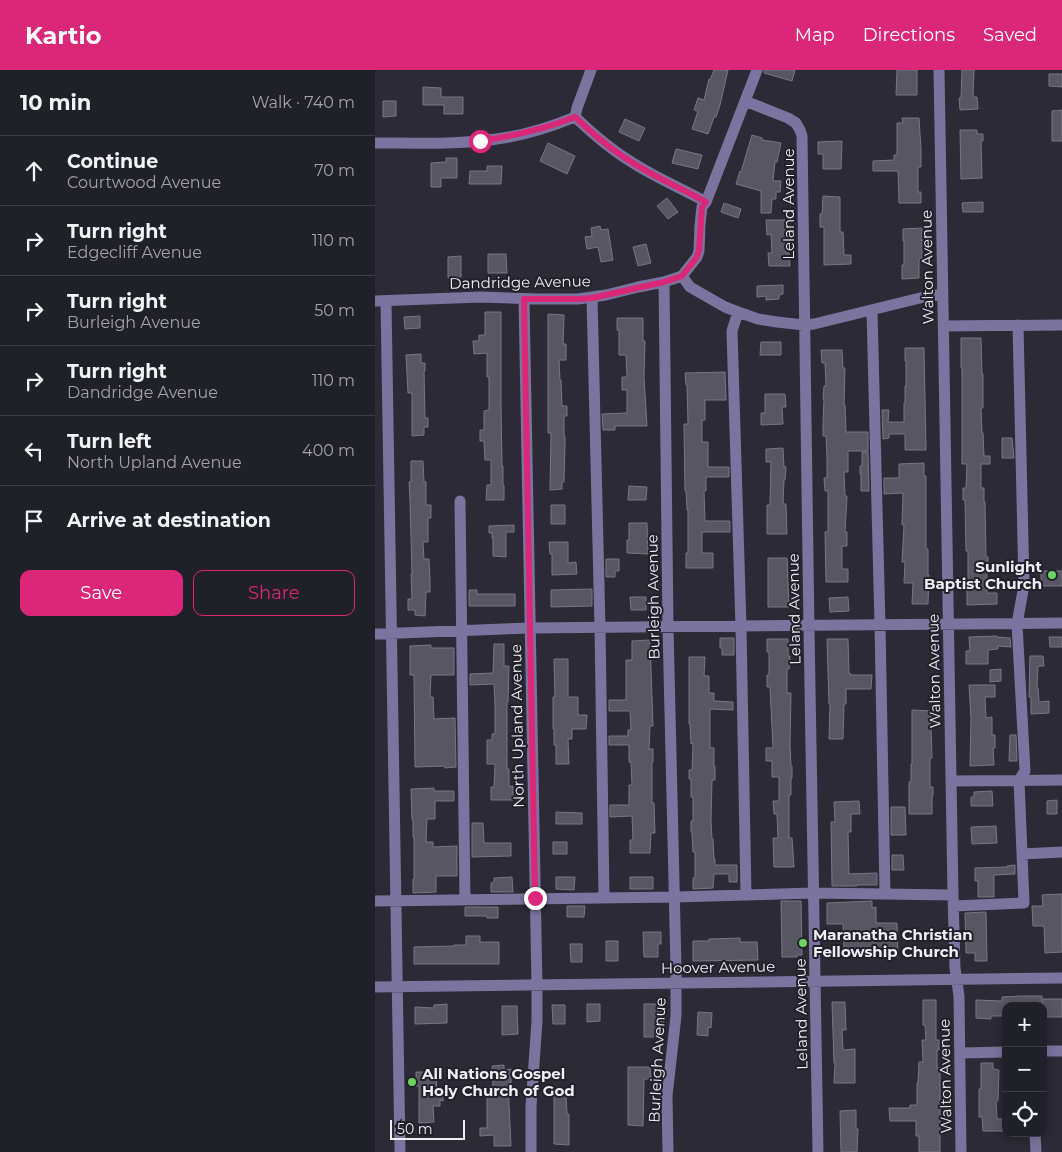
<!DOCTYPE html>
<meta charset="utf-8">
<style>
body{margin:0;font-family:Montserrat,sans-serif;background:#282830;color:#f1f3f6}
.controls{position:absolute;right:15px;bottom:15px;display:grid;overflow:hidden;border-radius:10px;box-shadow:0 2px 12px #0003}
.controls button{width:45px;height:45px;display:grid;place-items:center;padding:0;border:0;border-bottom:1px solid #3d3e45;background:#202028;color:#f1f3f6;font:25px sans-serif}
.scale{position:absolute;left:15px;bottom:12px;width:75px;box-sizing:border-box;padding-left:5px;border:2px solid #efeef6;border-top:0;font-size:14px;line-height:18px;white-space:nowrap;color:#efeef6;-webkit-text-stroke:4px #22202b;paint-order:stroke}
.stop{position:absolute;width:15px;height:15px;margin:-11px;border:4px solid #db2777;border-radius:50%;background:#fff}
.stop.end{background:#db2777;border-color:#fff;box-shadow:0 1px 5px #0008}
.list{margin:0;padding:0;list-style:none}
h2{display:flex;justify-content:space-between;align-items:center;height:65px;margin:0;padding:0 20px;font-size:21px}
h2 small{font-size:16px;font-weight:400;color:#a2a3a8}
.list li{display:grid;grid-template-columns:32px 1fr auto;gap:15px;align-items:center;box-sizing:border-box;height:70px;padding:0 20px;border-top:1px solid #3d3e45}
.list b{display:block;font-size:19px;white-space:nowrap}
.list p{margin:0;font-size:16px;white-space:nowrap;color:#a2a3a8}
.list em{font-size:16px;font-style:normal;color:#a2a3a8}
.actions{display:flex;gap:10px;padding:15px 20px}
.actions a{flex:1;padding:11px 0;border:1px solid #db2777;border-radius:10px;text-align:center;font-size:18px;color:#db2777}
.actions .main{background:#db2777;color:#fff}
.icon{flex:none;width:28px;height:28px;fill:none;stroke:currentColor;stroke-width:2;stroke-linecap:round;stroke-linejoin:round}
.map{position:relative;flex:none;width:687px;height:1082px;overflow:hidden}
header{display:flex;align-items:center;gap:30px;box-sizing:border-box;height:70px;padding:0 25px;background:#db2777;color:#fff}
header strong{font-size:24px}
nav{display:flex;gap:28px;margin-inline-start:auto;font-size:18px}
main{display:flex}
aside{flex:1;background:#202028}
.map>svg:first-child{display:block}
.building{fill:#575662;stroke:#787784}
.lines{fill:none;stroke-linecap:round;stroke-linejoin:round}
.minor{stroke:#7a749e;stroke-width:11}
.route{stroke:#db2777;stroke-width:6}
.poi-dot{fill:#6dd361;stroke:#22202b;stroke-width:2}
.labels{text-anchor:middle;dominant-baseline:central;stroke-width:4;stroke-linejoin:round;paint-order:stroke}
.street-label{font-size:15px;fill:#efeef6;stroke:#22202b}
.poi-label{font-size:15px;font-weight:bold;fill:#efeef6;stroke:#22202b;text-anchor:start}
</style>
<header>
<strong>Kartio</strong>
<nav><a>Map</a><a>Directions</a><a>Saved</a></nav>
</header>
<main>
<aside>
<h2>10 min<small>Walk · 740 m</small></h2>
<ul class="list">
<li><svg class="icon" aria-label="ahead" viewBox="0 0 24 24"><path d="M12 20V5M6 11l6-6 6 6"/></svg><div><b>Continue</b><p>Courtwood Avenue</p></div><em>70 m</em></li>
<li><svg class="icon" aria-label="right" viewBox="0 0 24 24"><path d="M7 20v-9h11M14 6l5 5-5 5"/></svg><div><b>Turn right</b><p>Edgecliff Avenue</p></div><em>110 m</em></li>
<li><svg class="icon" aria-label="right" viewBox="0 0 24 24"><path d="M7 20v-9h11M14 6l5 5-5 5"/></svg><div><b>Turn right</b><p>Burleigh Avenue</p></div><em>50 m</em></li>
<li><svg class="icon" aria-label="right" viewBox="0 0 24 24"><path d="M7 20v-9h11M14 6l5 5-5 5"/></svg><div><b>Turn right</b><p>Dandridge Avenue</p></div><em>110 m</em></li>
<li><svg class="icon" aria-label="left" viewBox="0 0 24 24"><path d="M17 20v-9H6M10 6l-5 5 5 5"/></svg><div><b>Turn left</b><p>North Upland Avenue</p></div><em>400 m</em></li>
<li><svg class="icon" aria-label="arrive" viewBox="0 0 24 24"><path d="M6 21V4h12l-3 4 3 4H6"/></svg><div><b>Arrive at destination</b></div></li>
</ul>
<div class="actions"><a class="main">Save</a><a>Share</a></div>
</aside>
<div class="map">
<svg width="687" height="1082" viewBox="0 0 687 1082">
<rect width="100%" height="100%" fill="#2b2a35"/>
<path class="building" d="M339 0H353L345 35 341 47H339L333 64 317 59 323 41 319 40 323 28 329 30 334 9 335 10Z
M389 0H420L417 11 389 3Z
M522 0H542V25H521Z
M587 0H599L598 27H602L603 39 585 40 584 28H586Z
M674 4H687V17L674 16Z
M48 17 66 18V27H88V44H69V35H48Z
M8 31H21V46L8 47Z
M687 40V71H677V41Z
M527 48H544L546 79V97H543V122H546V133H524L523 101H498V91L519 90V85H522V53H528Z
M250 49 270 58 264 71 244 62Z
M585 60H602V64H608V71H606L607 108 586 109Z
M377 65 387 68V70L406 73 402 92H400L398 111H406L405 122H401V129H397L396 143H386V121L361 114 365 101 366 102Z
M467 71 466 99H448V84H443V72Z
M173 73 200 86 192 104 165 91Z
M301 79 327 85 323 99 297 93Z
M71 88H82V108H66V117H56V93L71 92Z
M112 96H127L126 114H94L95 101H112Z
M448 126 465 127V162H468L469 185H476V194L449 195V157H445V144H447Z
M292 128 303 142 293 149 282 136Z
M608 132V142H588L587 133Z
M349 133 366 139 363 148 346 142Z
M391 150H410L411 183H414L415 196H394L393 183H397L396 164 392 165Z
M225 156 226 160 233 159 238 190 226 192 223 177 212 179 210 167 217 166 216 158Z
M547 158V189H544V208L527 209V195H529V171H528V159Z
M271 174 276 193 263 196 258 177Z
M113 184H131L132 203H113Z
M86 186V207L73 208V187Z
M408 215V224L404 225V229L391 230V226L382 227V216Z
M110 242H126V335L127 396H128V415H129V430H111L112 415H116V390H110L109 371H105V360H109V341L114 340V307H112V283L99 284 98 271H104V265H110Z
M173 244 189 245 188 274H191V290H184L185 310H186L187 336H192V346H189V366H190V374L189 412H187V419L175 420 176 363H173Z
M45 246V258L30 259 29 247Z
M242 248H268V271H270L269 307 272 356H240V360H228L227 344 252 343V320H247V307H252L251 285H244V260H242Z
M586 268H606L607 304H608V338H606L607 363H608L609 386H615V394H606V418H609V432H610L611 487H613V499H612V523H622V534L592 535V519H590V511H593V481H591L590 430H588V418H591L592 394H587V298H586Z
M386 272H406V285H385Z
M530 278H549L551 380H530V364H514V368L508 369 507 340H514L513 352H529V333H530V316H531V291H530Z
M446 280H467L468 298H470L469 335H470L471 362H493V381H473V402H469L470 426H472L470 462H472V476H467V499H473V512H451L450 462H453V421H450L449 408H452V388L451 366H448V353L449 329H448L449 316H451L450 293H447Z
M46 284V293H50V301H49L50 348H53V357H49V365L37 366V323H33L31 285Z
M350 302 351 330H330V350H327V372H333V397H354V407H331V421H329L330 451H355V462H327V483H338V498H311V483H313V440H312L311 421H310L309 354H313L312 315H311L310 303Z
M390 324H410L411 337H407L408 354 386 355V343H390Z
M627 368H637L639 388H627Z
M408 378 409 397H411L410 410H409L408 434H411L412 464H392V435H395L396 392H391V379Z
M487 382H493L494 421H486V404H485V396H487Z
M36 391H48L49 412H51V435H56V448H53V472H48L49 489H54L55 511V522H51L50 546 40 545V540H33V529H37L36 504H37L35 430 34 412H36Z
M549 393V406H551V479H553V505H554L553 534H537L538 513H529L530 492H527L529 455H527L528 423 509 424V408H524V394Z
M254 416 272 417 271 430H253Z
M176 435H190V454H176Z
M254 453H272L273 484 252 483V470H254Z
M139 455V462H131V487L118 486V468H117V463H114V456Z
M174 472H193V493L201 492 202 504 177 505V484H175Z
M393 488H412L414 537H393Z
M231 489H244V501H240V507H231Z
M666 501H687V516H666Z
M217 519V536L176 537V520Z
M94 520H102V524H140V536H94Z
M255 527H271V540H256Z
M473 527 474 541 455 542 454 528Z
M622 566V567L635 568 636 577 623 576V579L613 580V594H591V581H595L594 567Z
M674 567H687V577H675Z
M345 568H359V585H347V578H345Z
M392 569H413V586H415L414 599H412V623H416L415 675 416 696H417V708L416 707V725H414V768H417L419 797H399L398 768H403L402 744H399L398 731H404V707H397V691H391V678H398L395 617H392V605H394V582H392Z
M452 569H473L474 603H475V605H497L496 619H471V634H469L468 669H454L455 634H454Z
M275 570 278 656H275L274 679H278V692H277V733H279L280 763H276L275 783H255V770H258L257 746 235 747V735H254V715H257L256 692H254V675H234V666H253V660H256L255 641H234V630H251V590H257V571Z
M119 574H129V596H134L133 632H132V699H134V717L138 716V730H116V717H119L120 694H112V670H117V664H120V636L119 614 95 615V604L118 603Z
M56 575V578H79V605H56L55 627H58L59 649 80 648 81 697 70 698V696L40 697 39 605H35V576Z
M655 586H668L669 596H663L662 618H663L664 632 674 631V643L656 644V627H654Z
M314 587H330L329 606H334V623H339V631L358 632V640L335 639V678H339V696H340V710H337L336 751 337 769H338L339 789H340V795H362V812H354V804H339L338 818 318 819V808H320V782H318L317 762H316V751H318V727H316V709H314V700H317L318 673 316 674 315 654H314Z
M179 589H193V627H203V645H212L211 659H197V669H193L194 694H181V675H179V659H178V627H180Z
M626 599V611L615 612V600Z
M594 615H620V627H610L611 648 617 647V665H620V678H618L619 695 595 696 596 648Z
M537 640 556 641 555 657H556L557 688H555V717H558V726H557V744H534V712H536V694H537Z
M635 665H641L642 691H634Z
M59 718V721H79V731H60V749H52L51 772H58V777L82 776V806H61V822L38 823V809H39V767H38V750H37L36 719Z
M617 721 618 736H596V727H599V722Z
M682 730V744H672V731Z
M484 731 485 744H476V762H473L474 804 502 803V815H482V816H457L456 752H460L459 732Z
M516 737H530L531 765H516Z
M181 742 207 743V754H181Z
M97 753H108L109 773H136V786L97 787Z
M621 756 622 773 597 774 596 757Z
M178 772H192V784H178Z
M517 785H528L529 800H517Z
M640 795V804L619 805V827H603V811H600V798L632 797V796Z
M137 807 138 822H116V813L119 812V808Z
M181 807H200L199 820 181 819Z
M255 807H278V819H255Z
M687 824V882L670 883 669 856H658L657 836H668L667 825Z
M406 831H426L427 885H422V887H407Z
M497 831V838L501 837V853H522L523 887 512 888V883H500V881H475V878H469L468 854H452V833Z
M192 836H210L209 847H192Z
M90 837H123V848H112V846H90Z
M611 842 612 891H600V883H591L590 843Z
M268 862H286V874H283V887H269Z
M91 866H105V872H124V894H39V877L79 876V875H91Z
M365 868V872H382L383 890 318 891V871H334V869Z
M231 871H243V891H231Z
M195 874H207V892H196Z
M645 926H667V936H631V946H616V949L601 948V930L627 931V927Z
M668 929H687V947H668Z
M548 930H561V970H564V980H562V998H565V1082H544V1066H541V1051H515L514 1038H535V1035H542V1013H543L544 992H548L547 970H551L550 955H548Z
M457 932H470L471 960H467L468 980 480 979V1013H459L460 993H459Z
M72 934V953L40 954V937L59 938V935Z
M212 934H225V951L212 952Z
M269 934H288L289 956H285V967H269Z
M177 935H190V954H178Z
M127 936H142L143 964 127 965Z
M323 942 337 943 336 958 333 957V966L322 965Z
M606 993H618V999L624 1000 623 1031H621L622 1049H631V1061H608L607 1047H604V1019H606Z
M129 995V1000L136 999V1013H133L136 1076H119V1065L105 1066V1058H112V1017H118L117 996Z
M253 997H275L276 1009H269L268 1056 253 1055Z
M41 1002H61L62 1023H68V1031L65 1030V1036H58L59 1052 44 1053V1016H41Z
M179 1023H191L192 1044H194V1075L179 1074Z
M481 1040V1059H483L482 1082H466L465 1041Z"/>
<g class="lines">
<path class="minor" d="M564 0 578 825 580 898 584 926 586 1082
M370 31 413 48 421 53 425 60 427 66C430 405 438 743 443 1082
M200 47C217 63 235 79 255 91 279 107 306 118 331 132
M0 73C44 73 90 75 134 67 157 63 178 56 200 47L202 38 216 0
M307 206 315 217 350 237 363 242 383 249 402 252 429 255 439 254 549 227 567 224
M289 212 293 557 301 898V946L292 1026 293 1082
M217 227 225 557 229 827
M149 229 162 915V951L156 1036V1082
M0 231 106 227 162 229H203L231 225 263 217 289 212 307 206 322 187 324 181 325 155 327 137 331 132 382 0
M11 231 25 1082
M497 241 505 555 510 824
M363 242 357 261 366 557 371 825
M569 256 687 255
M85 431 90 830
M0 564 155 558 687 553
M576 711 687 710
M647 784 687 782
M0 831 300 827 439 823 578 825
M579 836 649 833 644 710 650 701 642 554 649 515 643 255
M0 917 687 908
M668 981H687
M585 983 631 982
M660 1063 661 1082"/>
</g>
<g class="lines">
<path class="route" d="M105 71C139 66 167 60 200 47 217 63 235 79 255 91 279 107 306 118 331 132L327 137 324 180 322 187 307 206 289 212 217 228 203 229H149L160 828"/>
</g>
<g class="poi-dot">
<circle cx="677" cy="505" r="5"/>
<circle cx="428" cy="873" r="5"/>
<circle cx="37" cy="1012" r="5"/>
</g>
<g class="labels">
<g class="street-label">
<text transform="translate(413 134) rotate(-90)">Leland Avenue</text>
<text transform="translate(552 197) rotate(-91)">Walton Avenue</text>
<text transform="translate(145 212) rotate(-1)">Dandridge Avenue</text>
<text transform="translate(278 527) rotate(-91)">Burleigh Avenue</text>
<text transform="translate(419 539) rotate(-91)">Leland Avenue</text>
<text transform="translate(559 601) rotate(-91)">Walton Avenue</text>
<text transform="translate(142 656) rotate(-91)">North Upland Avenue</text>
<text transform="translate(343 897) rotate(-1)">Hoover Avenue</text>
<text transform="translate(426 944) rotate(-91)">Leland Avenue</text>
<text transform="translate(282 990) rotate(-87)">Burleigh Avenue</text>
<text transform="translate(570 1006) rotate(-91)">Walton Avenue</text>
</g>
<g class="poi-label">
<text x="667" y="496" text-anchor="end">Sunlight<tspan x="667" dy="17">Baptist Church</tspan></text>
<text x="438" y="864">Maranatha Christian<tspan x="438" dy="17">Fellowship Church</tspan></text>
<text x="47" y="1003">All Nations Gospel<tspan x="47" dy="17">Holy Church of God</tspan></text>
</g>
</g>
</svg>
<div class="controls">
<button>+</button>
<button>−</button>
<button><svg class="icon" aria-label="locate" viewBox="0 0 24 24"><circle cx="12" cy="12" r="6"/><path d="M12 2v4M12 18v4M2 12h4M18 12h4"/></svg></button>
</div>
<div class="scale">50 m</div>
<div class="stop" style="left:105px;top:71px"></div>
<div class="stop end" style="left:160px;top:828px"></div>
</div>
</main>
